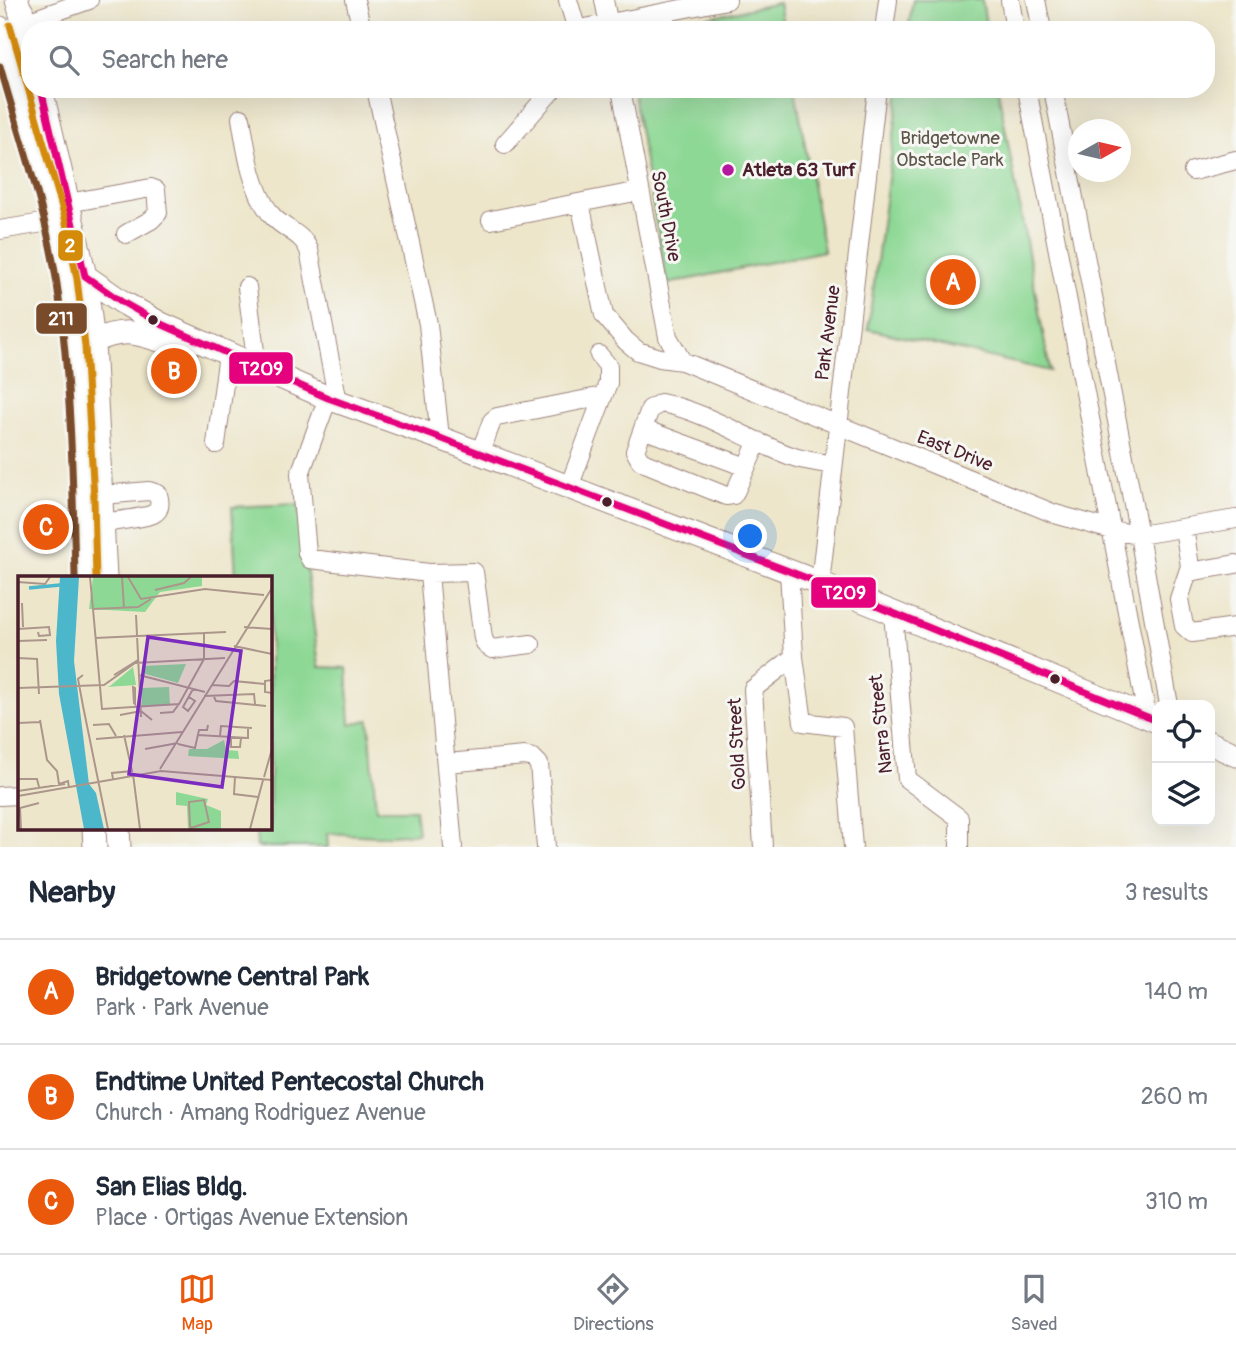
<!DOCTYPE html>
<meta charset="utf-8">
<style>
body{margin:0;font-family:Pangolin,sans-serif;background:#f2f2f3;color:#1f2937}
.controls{position:absolute;right:21px;bottom:21px;display:grid;overflow:hidden;border-radius:14px;box-shadow:0 7px 28px #0002}
.controls button{width:63px;height:63px;display:grid;place-items:center;padding:0;border:0;border-bottom:2px solid #e0e1e3;background:#fff;color:#1f2937;font:35px sans-serif}
.compass{position:absolute;left:1068px;top:119px;width:63px;height:63px;border-radius:50%;background:#fff;box-shadow:0 7px 28px #0002;rotate:82deg}
.you{position:absolute;left:751px;top:537px;width:24px;height:24px;margin:-18px;border:5px solid #fff;border-radius:50%;background:#1a73e8;box-shadow:0 0 0 10px #1a73e833}
.badge{display:grid;place-items:center;width:46px;height:46px;border-radius:50%;background:#ea580c;color:#fff;font-size:23px;font-weight:700}
.pin{position:absolute;translate:-50% -50%;border:4px solid #fff;box-shadow:0 2px 7px #0006}
.list{margin:0;padding:0;list-style:none}
h2{display:flex;justify-content:space-between;align-items:center;height:91px;margin:0;padding:0 28px;font-size:30px}
h2 small{font-size:23px;font-weight:400;color:#747a83}
.list li{display:grid;grid-template-columns:46px 1fr auto;gap:21px;align-items:center;box-sizing:border-box;height:105px;padding:0 28px;border-top:2px solid #e0e1e3}
.list b{display:block;font-size:26px;white-space:nowrap}
.list p{margin:0;font-size:23px;white-space:nowrap;color:#747a83}
.list em{font-size:23px;font-style:normal;color:#747a83}
.icon{flex:none;width:38px;height:38px;fill:none;stroke:currentColor;stroke-width:2;stroke-linecap:round;stroke-linejoin:round}
.map{position:relative;flex:none;width:1236px;height:847px;overflow:hidden}
.search{position:absolute;background:#fff;box-shadow:0 7px 28px #0002;left:21px;right:21px;top:21px;height:77px;display:flex;align-items:center;gap:18px;box-sizing:border-box;padding:0 24px;border-radius:28px;color:#747a83;font-size:26px}
.sheet{height:406px;background:#fff}
nav{display:flex;justify-content:space-around;align-items:center;box-sizing:border-box;height:98px;border-top:2px solid #e0e1e3;background:#fff;font-size:19px;color:#747a83}
nav a{display:grid;justify-items:center;gap:4px}
nav .on{color:#ea580c}
.map>svg:first-child{display:block}
.green{fill:#8dd894;stroke:#6c7c60;stroke-width:2}
.lines{fill:none;stroke-linecap:round;stroke-linejoin:round}
.minor-casing{stroke:#9c827b;stroke-width:20}
.major-casing{stroke:#9c827b;stroke-width:25}
.minor{stroke:#fff;stroke-width:18}
.major{stroke:#fff;stroke-width:23}
.bus-1-casing{stroke:#f6f6f2;stroke-width:12}
.bus-2-casing{stroke:#f6f6f2;stroke-width:12}
.bus-3-casing{stroke:#f6f6f2;stroke-width:12}
.bus-1{stroke:#e5007d;stroke-width:7}
.bus-2{stroke:#7a4b2a;stroke-width:7}
.bus-3{stroke:#d48b09;stroke-width:7}
.poi-dot{fill:#b5179e;stroke:#f6f6f2;stroke-width:2.5}
.bus-dot{fill:#4a1f2b;stroke:#f6f6f2;stroke-width:2.5}
.labels{text-anchor:middle;dominant-baseline:central;stroke-width:6;stroke-linejoin:round;paint-order:stroke}
.park-label{font-size:19px;fill:#5e564a;stroke:#f6f6f2}
.poi-label{font-size:19px;font-weight:bold;fill:#4a1f2b;stroke:#f6f6f2;text-anchor:start}
.street-label{font-size:19px;fill:#4a1f2b;stroke:#f6f6f2}
.inset-river{fill:none;stroke:#4cb7ca;stroke-width:3.5}
.inset-road{fill:none;stroke:#ac968b;stroke-width:2}
.view{fill:#7b2cbf;fill-opacity:0.15;stroke:#7b2cbf;stroke-width:3.5}
.inset-edge{fill:none;stroke:#4a1f2b;stroke-width:3.5}
.line-badge{stroke:#f6f6f2;stroke-width:2.5}
.badge-label{font-size:19px;text-anchor:middle;font-weight:bold;fill:#fff}
</style>
<div class="map">
<svg width="1236" height="847" viewBox="0 0 1236 847">
<rect width="100%" height="100%" fill="#f6f6f2"/>
<filter id="ink" filterUnits="userSpaceOnUse"><feTurbulence type="fractalNoise" baseFrequency=".0143" numOctaves="2"/><feDisplacementMap in="SourceGraphic" scale="14" xChannelSelector="R" yChannelSelector="G"/><feConvolveMatrix kernelMatrix="1 2 1 2 8 2 1 2 1" color-interpolation-filters="sRGB"/></filter>
<filter id="wash" filterUnits="userSpaceOnUse"><feTurbulence type="fractalNoise" baseFrequency=".00686" numOctaves="4" result="noise"/><feDisplacementMap in="SourceGraphic" scale="28" xChannelSelector="R" yChannelSelector="G"/><feGaussianBlur stdDeviation="1.57" result="paint"/><feColorMatrix in="noise" values="0 0 0 0 0 0 0 0 0 0 0 0 0 0 0 0 0 1.4 0 .05"/><feComposite in="paint" operator="in"/></filter>
<g filter="url(#wash)">
<rect width="100%" height="100%" fill="#ede6cb"/>
<path class="green" d="M913 0H982L987 30H908Z
M779 3 784 30H643Z
M632 89H795L824 251 667 284Z
M900 89H998L1050 371 868 329Z
M298 504 319 667 347 668 350 724 369 720 376 810H415L418 833 377 836 327 833 328 847H257L256 828H270V578L236 577 232 507Z"/>
</g>
<g filter="url(#ink)">
<g class="lines">
<defs>
<path id="minor" d="M355 0 362 30
M568 0 577 30
M604 0 610 30
M1010 0 1015 30
M1036 0 1042 30
M24 10V23L89 0
M575 30 727 0
M884 30 888 0
M376 89 428 324 440 438
M621 89 668 337 682 361 1055 514 1112 530 1139 535 1236 519
M1027 89 1147 716
M1053 89 1139 535 1169 705
M241 118C246 148 251 188 270 213 281 229 301 231 309 250L338 402
M505 144 553 89
M1193 171 1236 160
M68 203 151 188 156 190 158 213 151 220 126 234
M580 203 604 315 626 341 638 351 660 358 682 361
M491 220 640 191
M0 230 55 221
M247 287 257 368
M328 398 300 474 307 553 310 559 429 573 474 572 483 638 486 645 492 649 531 644
M643 429 746 467
M758 441 736 490 733 495 726 496 645 463 640 460 635 451 650 409 661 403C708 412 747 440 791 456 804 461 820 462 833 465
M216 444 228 354
M480 453 492 421 497 417 603 396
M569 487 608 383V366L599 355
M102 495 149 491 158 494C160 501 161 510 153 514 145 518 114 521 103 523
M1184 528 1190 566 1179 599 1184 626 1192 633 1236 627
M789 571 794 657 803 722 843 727 853 847
M1189 572 1236 564
M429 573 453 847
M820 583 877 89
M893 613 907 779 959 818V847
M447 763 524 756 533 758 539 764 546 847
M0 796 19 795
M763 847 753 689 794 657"/>
<path id="major" d="M17 0 30 45
M0 28 55 221 67 280 75 347 84 499 86 578
M41 89 85 276 93 342 105 578
M85 276 122 302 161 324 328 398 440 438 820 583 1157 721
M93 342C128 324 146 336 180 347
M1210 743 1236 755
M94 828 95 847
M118 828 119 847"/>
</defs>
<use href="#minor" class="minor-casing"/>
<use href="#major" class="major-casing"/>
<use href="#minor" class="minor"/>
<use href="#major" class="major"/>
<defs>
<path id="bus-1" d="M41 89 85 276 122 302 161 324 328 398 440 438 820 583 1157 721"/>
<path id="bus-2" d="M0 66C20 138 46 210 57 284 71 381 73 480 75 578"/>
<path id="bus-3" d="M10 25 65 218 77 279 85 346 94 498 96 578"/>
</defs>
<use href="#bus-1" class="bus-1-casing"/>
<use href="#bus-2" class="bus-2-casing"/>
<use href="#bus-3" class="bus-3-casing"/>
<use href="#bus-1" class="bus-1"/>
<use href="#bus-2" class="bus-2"/>
<use href="#bus-3" class="bus-3"/>
</g>
</g>
<circle class="poi-dot" cx="728" cy="170" r="7"/>
<g class="bus-dot">
<circle cx="153" cy="320" r="6"/>
<circle cx="607" cy="502" r="6"/>
<circle cx="1055" cy="679" r="6"/>
</g>
<g class="labels">
<g class="park-label">
<text x="950" y="138">Bridgetowne<tspan x="950" dy="22">Obstacle Park</tspan></text>
</g>
<g class="poi-label">
<text x="742" y="170">Atleta 63 Turf</text>
</g>
<g class="street-label">
<text transform="translate(666 216) rotate(79)">South Drive</text>
<text transform="translate(828 333) rotate(-83)">Park Avenue</text>
<text transform="translate(955 451) rotate(22)">East Drive</text>
<text transform="translate(881 724) rotate(-96)">Narra Street</text>
<text transform="translate(737 744) rotate(-93)">Gold Street</text>
</g>
</g>
<g transform="translate(18 576)">
<rect width="254" height="254" fill="#ede6cb"/>
<path d="M75 1H184V10L142 16 127 36 71 33ZM168 88 160 107 124 97V90ZM115 91 118 109 89 111 92 110ZM151 111 152 129 124 130 123 112ZM206 164 208 174 220 175 221 183 170 180 171 173H189ZM158 216 190 223 188 229 203 235V253H170L169 230 158 229Z" fill="#8dd894"/>
<path d="M42 1H61L56 85 71 208 78 217 86 253H66L41 118 38 65Z" fill="#4cb7ca"/>
<path class="inset-river" d="M11 12 42 9"/>
<path class="inset-road" d="M72 1 75 33 120 31 133 23M104 1 106 32M110 1 123 23 187 13 246 19M0 6 27 8 32 1M137 14 166 7 173 1M4 27 5 51M75 33 84 133 161 128 186 83V56M118 39 123 141M226 51 254 53M0 53 31 51 32 59 21 60 20 56M77 62 208 56M0 65 29 64M216 70 254 78M0 82 19 83 21 118M65 99 60 103 65 130 90 253M96 99 120 84M121 99 187 116M254 104 247 105V116L254 117M194 109 211 110 216 105 247 108M115 111 117 112V128L116 127ZM0 112 86 109 117 87 207 82M186 120 236 118 237 128M171 121 177 125 170 135 165 131 175 113M196 121 198 125 248 130M142 137 155 136 161 128M102 139 123 135 134 144M22 144 29 184 39 195 41 208 50 205 51 212M0 147 22 146M75 149 91 148 98 160M180 159 230 162V152M202 160 203 150 234 152M213 161V171H222L223 162M78 163 164 156M160 168 177 172 181 154H189L190 149M127 173 160 167M142 193 254 12M115 198 122 253M217 201 216 218 240 221M246 201 254 173M0 203H19L21 211M95 203 94 197 114 195 106 159M0 215 47 208M0 220 143 195 254 204M173 252 191 246 186 224 171 226 172 249 173 253M3 253 2 232 21 227M232 253 245 204"/>
<path class="view" d="M130 61 223 75 204 211 111 198Z"/>
<rect width="254" height="254" class="inset-edge"/>
</g>
<g class="line-badge">
<rect x="57" y="229" width="27" height="33" rx="7" fill="#d48b09"/>
<rect x="35" y="302" width="53" height="33" rx="7" fill="#7a4b2a"/>
<rect x="228" y="351" width="66" height="34" rx="7" fill="#e5007d"/>
<rect x="810" y="576" width="67" height="33" rx="7" fill="#e5007d"/>
</g>
<g class="badge-label">
<text x="70" y="252">2</text>
<text x="61" y="325">211</text>
<text x="261" y="375">T209</text>
<text x="844" y="599">T209</text>
</g>
</svg>
<div class="controls">
<button><svg class="icon" aria-label="locate" viewBox="0 0 24 24"><circle cx="12" cy="12" r="6"/><path d="M12 2v4M12 18v4M2 12h4M18 12h4"/></svg></button>
<button><svg class="icon" aria-label="layers" viewBox="0 0 24 24"><path d="M12 4l9 5-9 5-9-5zM3 14l9 5 9-5"/></svg></button>
</div>
<svg class="compass" viewBox="-18 -18 36 36"><path d="M0-13l5 13h-10z" fill="#e53935"/><path d="M0 13l5-13h-10z" fill="#747a83"/></svg>
<div class="you"></div>
<div class="pin badge" style="left:953px;top:282px">A</div>
<div class="pin badge" style="left:174px;top:371px">B</div>
<div class="pin badge" style="left:46px;top:527px">C</div>
<div class="search"><svg class="icon" aria-label="search" viewBox="0 0 24 24"><circle cx="10" cy="10" r="6"/><path d="M15 15l6 6"/></svg>Search here</div>
</div>
<section class="sheet">
<h2>Nearby<small>3 results</small></h2>
<ul class="list">
<li><span class="badge">A</span><div><b>Bridgetowne Central Park</b><p>Park · Park Avenue</p></div><em>140 m</em></li>
<li><span class="badge">B</span><div><b>Endtime United Pentecostal Church</b><p>Church · Amang Rodriguez Avenue</p></div><em>260 m</em></li>
<li><span class="badge">C</span><div><b>San Elias Bldg.</b><p>Place · Ortigas Avenue Extension</p></div><em>310 m</em></li>
</ul>
</section>
<nav>
<a class="on"><svg class="icon" aria-label="map" viewBox="0 0 24 24"><path d="M3 6l6-2 6 2 6-2v14l-6 2-6-2-6 2zM9 4v14M15 6v14"/></svg>Map</a>
<a><svg class="icon" aria-label="directions" viewBox="0 0 24 24"><path d="M12 3l9 9-9 9-9-9zM9 14v-3h6M13 9l2 2-2 2"/></svg>Directions</a>
<a><svg class="icon" aria-label="saved" viewBox="0 0 24 24"><path d="M7 4h10v16l-5-4-5 4z"/></svg>Saved</a>
</nav>
